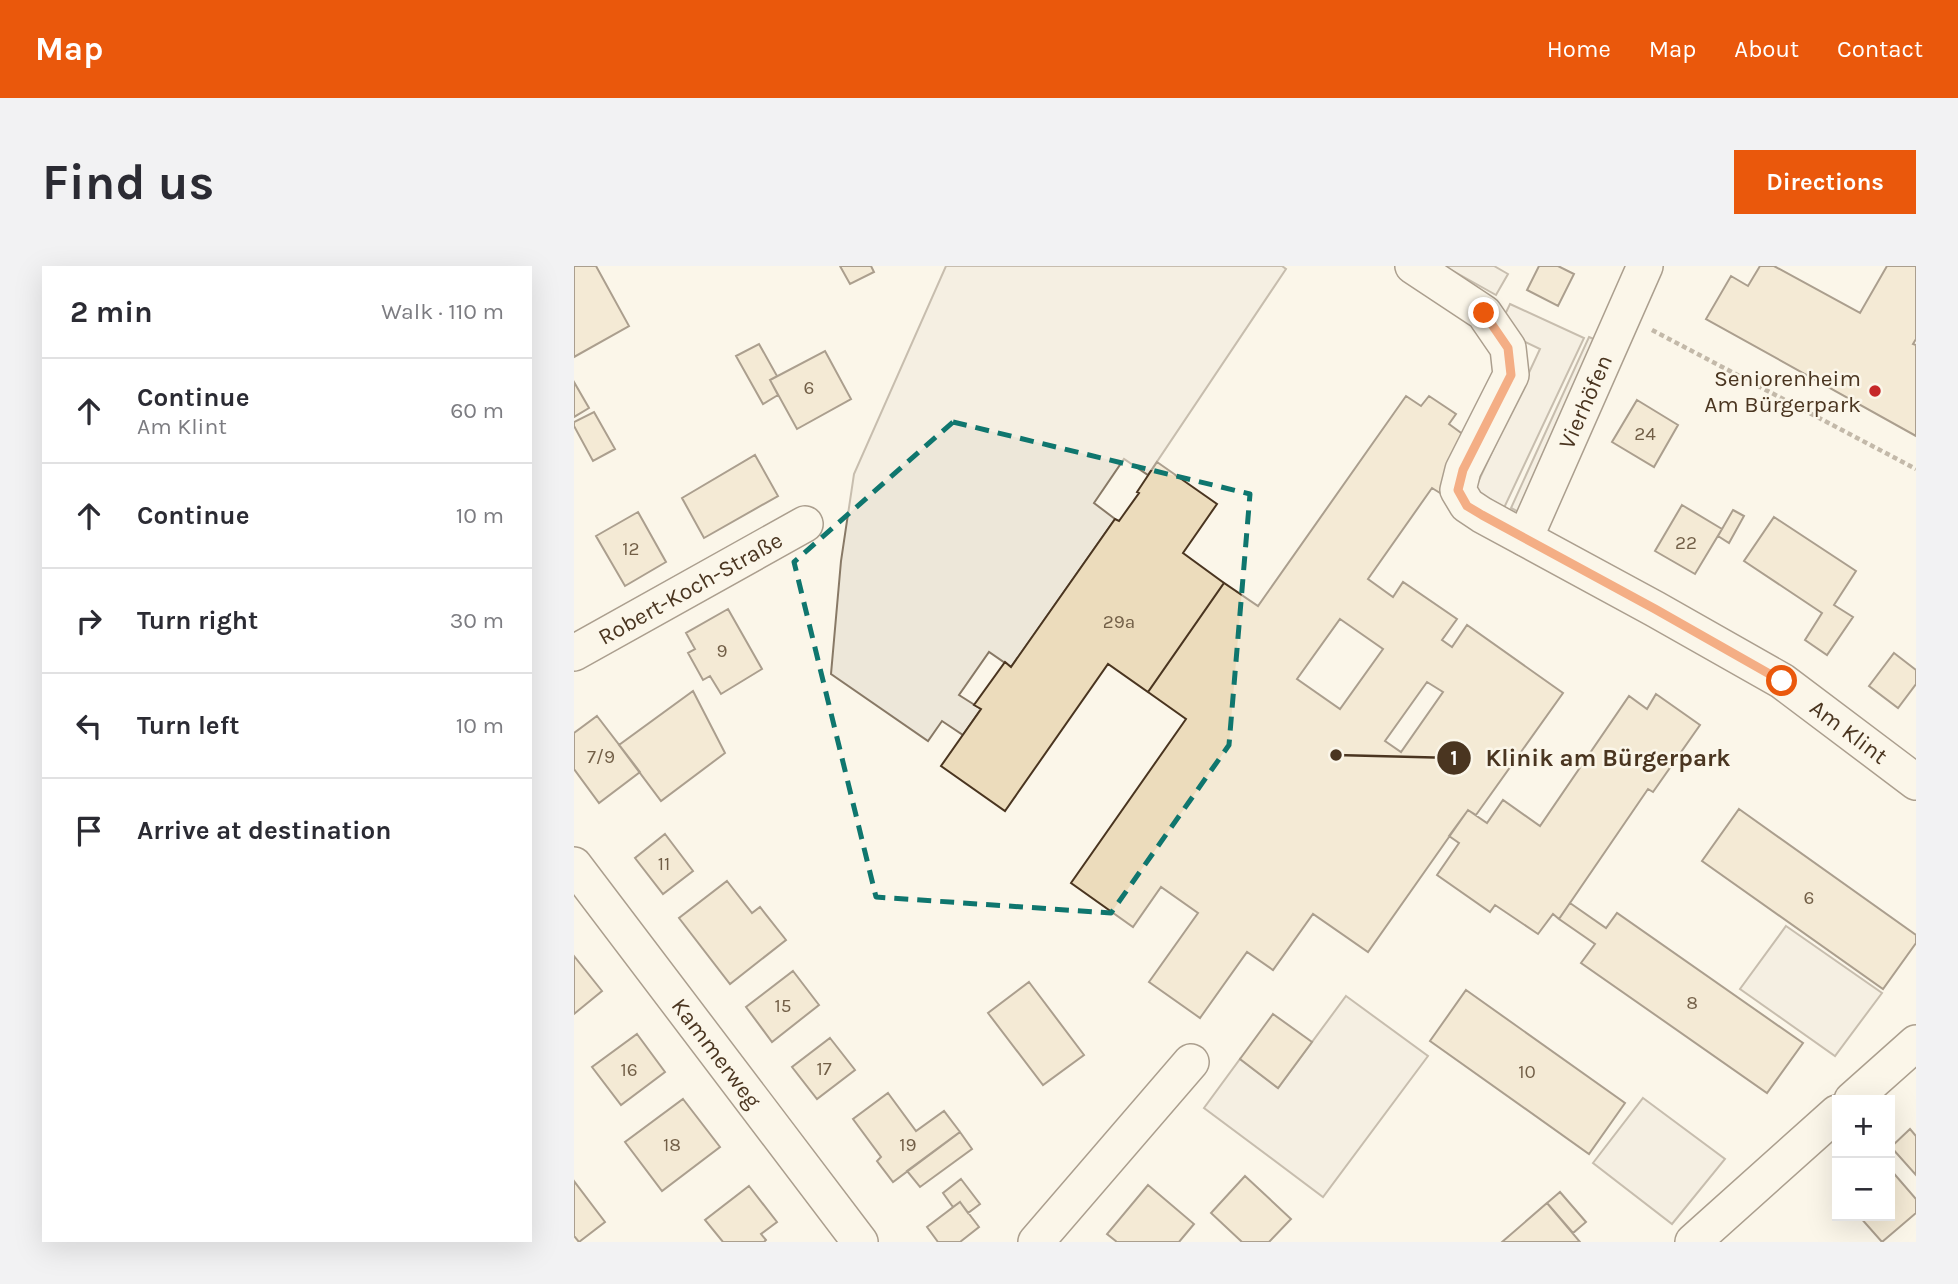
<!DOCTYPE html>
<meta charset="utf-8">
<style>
body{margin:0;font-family:Karla,sans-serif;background:#f2f2f3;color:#2b2b33}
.controls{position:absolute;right:21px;bottom:21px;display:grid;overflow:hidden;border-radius:0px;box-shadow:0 7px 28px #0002}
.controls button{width:63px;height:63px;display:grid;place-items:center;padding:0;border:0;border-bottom:2px solid #e1e1e2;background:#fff;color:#2b2b33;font:35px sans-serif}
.stop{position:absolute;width:21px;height:21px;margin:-16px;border:5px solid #ea580c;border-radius:50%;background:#fff}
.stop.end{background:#ea580c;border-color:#fff;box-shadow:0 2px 7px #0008}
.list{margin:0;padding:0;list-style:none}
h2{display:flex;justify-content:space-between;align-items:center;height:91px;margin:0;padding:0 28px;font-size:30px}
h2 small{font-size:23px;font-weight:400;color:#7c7c81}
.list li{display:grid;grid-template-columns:46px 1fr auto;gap:21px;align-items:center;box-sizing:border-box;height:105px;padding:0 28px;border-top:2px solid #e1e1e2}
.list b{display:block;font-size:26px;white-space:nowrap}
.list p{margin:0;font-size:23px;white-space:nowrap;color:#7c7c81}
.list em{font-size:23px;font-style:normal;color:#7c7c81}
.icon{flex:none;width:38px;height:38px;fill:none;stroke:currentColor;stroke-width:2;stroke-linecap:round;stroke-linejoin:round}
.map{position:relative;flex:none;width:1342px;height:976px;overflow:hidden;border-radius:0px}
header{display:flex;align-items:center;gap:42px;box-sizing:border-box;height:98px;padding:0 35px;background:#ea580c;color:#fff}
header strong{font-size:33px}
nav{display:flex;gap:38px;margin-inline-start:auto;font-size:24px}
.intro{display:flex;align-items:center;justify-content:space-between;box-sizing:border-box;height:168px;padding:0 42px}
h1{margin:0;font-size:49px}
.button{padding:18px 32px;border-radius:0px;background:#ea580c;color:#fff;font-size:24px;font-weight:700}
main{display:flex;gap:42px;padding:0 42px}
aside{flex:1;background:#fff;border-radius:0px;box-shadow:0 7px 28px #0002}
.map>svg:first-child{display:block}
.parking{fill:#ede7d9;stroke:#887966;stroke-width:2}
.building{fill:#ecdcbc;stroke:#4a3520;stroke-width:2;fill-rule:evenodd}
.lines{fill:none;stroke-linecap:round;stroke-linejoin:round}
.minor-casing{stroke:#4a3520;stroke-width:38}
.path{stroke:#7f6f5c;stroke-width:4.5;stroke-dasharray:5 3.5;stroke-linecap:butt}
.minor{stroke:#fbf6e9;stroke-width:35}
.route{stroke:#ea580c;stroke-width:9}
.marked{fill:none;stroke:#0f766e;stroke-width:5;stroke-dasharray:14 9;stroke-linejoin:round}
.poi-dot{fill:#c62828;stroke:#fbf6e9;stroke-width:2.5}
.labels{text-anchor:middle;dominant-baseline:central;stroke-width:5;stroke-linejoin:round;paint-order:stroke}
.number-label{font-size:19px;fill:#725f47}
.poi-label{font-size:23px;fill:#4a3520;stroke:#fbf6e9;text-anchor:end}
.street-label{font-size:23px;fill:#4a3520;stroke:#fbf6e9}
.leader{fill:none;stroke:#4a3520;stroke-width:2.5}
.callout-dot{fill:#4a3520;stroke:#fbf6e9;stroke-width:2.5}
.mark-label{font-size:21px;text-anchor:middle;font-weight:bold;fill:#fff}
.callout-label{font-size:24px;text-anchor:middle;font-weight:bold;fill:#4a3520;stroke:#fbf6e9;stroke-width:5;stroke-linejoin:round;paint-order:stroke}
</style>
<header>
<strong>Map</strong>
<nav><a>Home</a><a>Map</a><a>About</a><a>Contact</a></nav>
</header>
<div class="intro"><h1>Find us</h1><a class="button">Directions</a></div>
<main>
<aside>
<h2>2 min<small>Walk · 110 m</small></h2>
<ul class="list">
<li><svg class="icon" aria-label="ahead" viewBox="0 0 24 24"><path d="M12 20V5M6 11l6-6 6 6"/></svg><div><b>Continue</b><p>Am Klint</p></div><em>60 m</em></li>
<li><svg class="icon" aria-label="ahead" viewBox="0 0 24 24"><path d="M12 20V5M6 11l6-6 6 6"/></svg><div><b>Continue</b></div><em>10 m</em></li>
<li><svg class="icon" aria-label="right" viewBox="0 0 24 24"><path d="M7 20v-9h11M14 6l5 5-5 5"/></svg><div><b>Turn right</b></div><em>30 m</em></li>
<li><svg class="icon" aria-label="left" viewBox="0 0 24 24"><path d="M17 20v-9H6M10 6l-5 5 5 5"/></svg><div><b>Turn left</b></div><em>10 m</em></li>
<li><svg class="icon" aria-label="arrive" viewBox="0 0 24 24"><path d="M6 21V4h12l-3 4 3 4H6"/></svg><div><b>Arrive at destination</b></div></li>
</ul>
</aside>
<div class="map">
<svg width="1342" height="976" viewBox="0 0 1342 976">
<rect width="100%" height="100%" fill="#fbf6e9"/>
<path class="parking" d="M372 0H708L712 3 574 209 550 193 520 237 541 253 437 401 415 386 385 429 407 443 389 469 368 455 354 475 257 408 267 295 280 208Z
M870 0H920L934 8 922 29Z
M936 38 1010 72 929 244 898 229 966 83 924 63Z
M1015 71 1031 78 953 250 937 242Z
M1212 660 1308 727 1261 790 1166 723Z
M772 730 854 790 749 931 630 842 666 793 704 822Z
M1069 832 1151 893 1098 958 1019 897Z"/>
<path class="building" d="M0 0H22L55 60 0 91Z
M266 0H297L300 6 276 18Z
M965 0H984L1000 8 984 40 953 24Z
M1186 0H1200L1286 47 1313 0H1342V73L1339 78 1342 79V170L1132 53 1157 10 1174 20Z
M185 78 203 110 196 114 204 129 189 138 162 90Z
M251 85 277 133 223 163 196 114Z
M0 116 15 142 0 151Z
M832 130 847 140 855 130 882 148 875 158 894 172V188L866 227 858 222 794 313 819 331 829 316 883 353 868 374 878 381 893 359 989 427 902 549 894 544 794 686 739 648 699 704 673 686 626 752 575 716 624 647 587 621 559 661 497 617 612 453 574 426 650 317 684 340ZM766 353 809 383 766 443 723 413ZM853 416 869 426 827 486 811 475Z
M1063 134 1104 159 1080 201 1038 176Z
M20 146 41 183 19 195 0 160V156Z
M181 189 204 230 130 272 108 232Z
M583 196 643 238 609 287 650 317 574 426 534 398 431 545 367 500 407 443 400 439 431 396 437 401 541 253 545 255 565 227 563 226Z
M1108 239 1148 263 1121 308 1081 285Z
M1159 244 1170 250 1155 277 1144 270Z
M64 246 92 296 51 320 22 270Z
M1200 251 1282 305 1260 339 1279 351 1253 389 1231 374 1248 347 1170 295Z
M154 343 188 403 147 428 136 410 129 414 114 387 121 383 112 367Z
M1320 387 1342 404V418L1324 442 1295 420Z
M119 425 151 487 87 535 45 479Z
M1082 428 1126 459 1079 526 1074 523 985 653 979 648 964 668 921 639 916 646 863 609 885 577 875 570 894 544 913 557 929 534 966 560 1055 430 1073 443Z
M23 450 66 506 25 537 0 503V467Z
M1165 543 1342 669V677L1309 723 1128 595Z
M91 568 119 605 89 628 61 592Z
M153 615 178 647 186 641 212 674 156 718 105 652Z
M996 637 1032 662 1043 647 1229 777 1193 827 1007 697 1021 678 985 653Z
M0 690 28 725 0 748Z
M219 705 245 739 198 776 172 741Z
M455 716 510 789 469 819 414 747Z
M892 724 1051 837 1015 888 856 775Z
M699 748 738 776 704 822 666 793Z
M63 768 91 806 47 839 18 801Z
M256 772 281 804 243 833 218 801Z
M314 827 342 865 370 845 386 866 319 916 303 895 307 891 279 853Z
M109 833 146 881 88 925 51 876Z
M1336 863 1342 870V909L1317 881Z
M386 866 398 883 346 921 333 905Z
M1316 903 1342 933V947L1308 976 1285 950H1316Z
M671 910 717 953 695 976H668L637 947Z
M387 913 406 938 394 947 386 936 379 941 369 927Z
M0 915 31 956 5 976 0 970Z
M574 919 620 958 605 976H543L533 968Z
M175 920 203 956 187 968 192 974 190 976H149L131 954Z
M986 926 1012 956 999 967 973 937Z
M386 936 405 961 386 976H364L353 961Z
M973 937 1006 976H928Z"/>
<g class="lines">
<defs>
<g id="minor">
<path id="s1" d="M839 0 910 47 934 82 937 109 889 204 884 224 893 239 908 249 1081 343 1208 415 1342 516"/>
<path id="s2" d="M951 272 1071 0"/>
<path id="s3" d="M0 387 231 258"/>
<path id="s4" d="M0 599 286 976"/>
<path d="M1278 834 1342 777"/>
<path d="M462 976 617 796"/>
<path d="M1119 976 1263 847"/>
</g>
</defs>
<use href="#minor" class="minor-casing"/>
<path class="path" d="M1078 64 1342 203"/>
<use href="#minor" class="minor"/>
</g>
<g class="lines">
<path class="route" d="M910 47 934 82 937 109 889 204 884 224 893 240 908 249 1081 343 1208 415"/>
</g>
<path d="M0 0H1342V976H0ZM379 156 676 228 655 479 537 647 302 631 220 296Z" fill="#fbf6e9" fill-opacity=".55" fill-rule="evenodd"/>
<path class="marked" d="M379 156 676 228 655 479 537 647 302 631 220 296Z"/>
<circle class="poi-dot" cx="1301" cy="125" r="7"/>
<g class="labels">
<g class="number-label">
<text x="235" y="122">6</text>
<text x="1071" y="168">24</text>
<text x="1112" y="277">22</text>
<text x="57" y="283">12</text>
<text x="545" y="356">29a</text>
<text x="148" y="385">9</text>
<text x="27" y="491">7/9</text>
<text x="90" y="598">11</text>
<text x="1235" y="632">6</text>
<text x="1118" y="737">8</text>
<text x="209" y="740">15</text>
<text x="250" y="803">17</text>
<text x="55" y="804">16</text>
<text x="953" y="806">10</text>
<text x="98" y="879">18</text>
<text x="334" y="879">19</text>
</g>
<g class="poi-label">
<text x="1287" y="112">Seniorenheim<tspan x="1287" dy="26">Am Bürgerpark</tspan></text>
</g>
<g class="street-label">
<text stroke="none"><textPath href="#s2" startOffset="149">Vierhöfen</textPath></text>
<text stroke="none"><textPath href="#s3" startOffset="133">Robert-Koch-Straße</textPath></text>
<text stroke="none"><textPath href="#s1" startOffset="744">Am Klint</textPath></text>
<text stroke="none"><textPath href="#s4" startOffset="236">Kammerweg</textPath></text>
</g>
</g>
<path class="leader" d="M762 489L880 492"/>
<g class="callout-dot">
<circle cx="762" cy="489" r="7"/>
<circle cx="880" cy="492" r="18"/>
</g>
<g class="mark-label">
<text x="880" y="499">1</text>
</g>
<g class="callout-label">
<text x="1034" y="500">Klinik am Bürgerpark</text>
</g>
</svg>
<div class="controls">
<button>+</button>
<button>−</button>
</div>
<div class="stop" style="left:1208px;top:415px"></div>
<div class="stop end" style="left:910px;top:47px"></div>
</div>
</main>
